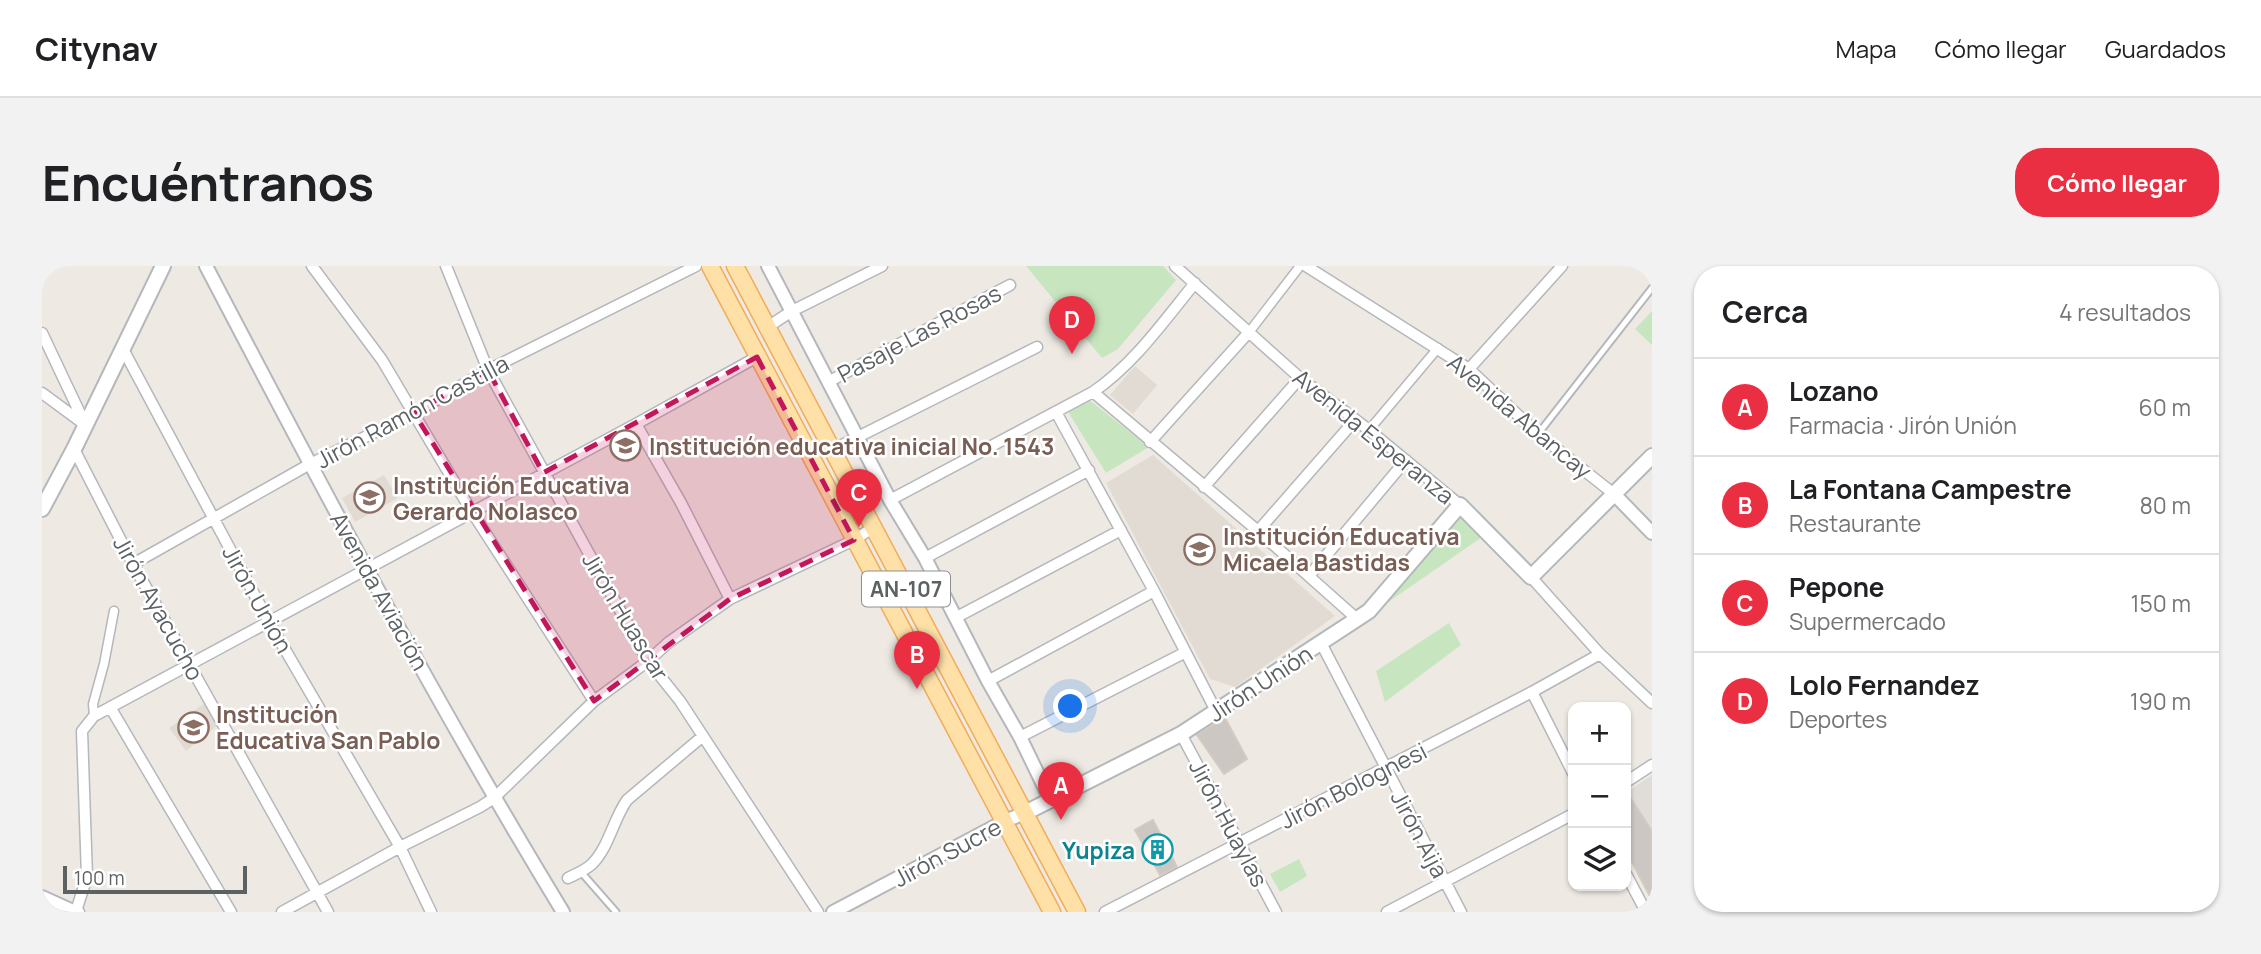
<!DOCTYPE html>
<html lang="es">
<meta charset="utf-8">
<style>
body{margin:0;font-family:Manrope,sans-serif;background:#f2f2f2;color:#202124}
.controls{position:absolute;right:21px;bottom:21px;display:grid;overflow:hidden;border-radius:14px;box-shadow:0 2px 5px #0004}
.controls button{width:63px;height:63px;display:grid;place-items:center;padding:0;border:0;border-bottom:2px solid #e0e0e0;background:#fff;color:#202124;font:35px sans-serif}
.scale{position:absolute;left:21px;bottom:18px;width:184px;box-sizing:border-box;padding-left:7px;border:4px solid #5c6164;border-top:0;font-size:19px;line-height:24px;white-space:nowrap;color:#5c6164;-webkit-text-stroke:5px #fff;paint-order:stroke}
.you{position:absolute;left:1029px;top:441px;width:24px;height:24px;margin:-18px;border:5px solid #fff;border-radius:50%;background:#1a73e8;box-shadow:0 0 0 10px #1a73e833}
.badge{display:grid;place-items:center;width:46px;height:46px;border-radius:50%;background:#e92f41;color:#fff;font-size:23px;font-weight:700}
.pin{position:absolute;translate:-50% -58px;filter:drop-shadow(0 2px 4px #0008)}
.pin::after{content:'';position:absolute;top:37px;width:24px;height:21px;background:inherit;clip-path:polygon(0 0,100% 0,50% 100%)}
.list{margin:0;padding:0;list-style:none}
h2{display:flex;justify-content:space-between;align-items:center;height:91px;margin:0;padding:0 28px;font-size:30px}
h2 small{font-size:23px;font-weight:400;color:#757577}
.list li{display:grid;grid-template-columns:46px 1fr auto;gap:21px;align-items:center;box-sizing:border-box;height:98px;padding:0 28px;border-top:2px solid #e0e0e0}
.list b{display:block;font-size:26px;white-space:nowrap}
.list p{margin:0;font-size:23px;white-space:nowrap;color:#757577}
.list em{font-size:23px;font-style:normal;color:#757577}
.icon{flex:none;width:38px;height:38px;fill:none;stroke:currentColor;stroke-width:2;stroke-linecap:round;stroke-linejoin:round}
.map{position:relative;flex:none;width:1610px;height:646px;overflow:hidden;border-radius:28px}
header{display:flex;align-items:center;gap:42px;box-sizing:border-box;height:98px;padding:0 35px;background:#fff;border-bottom:2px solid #e0e0e0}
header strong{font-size:33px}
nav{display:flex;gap:38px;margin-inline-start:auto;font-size:24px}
.intro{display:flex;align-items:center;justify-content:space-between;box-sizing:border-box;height:168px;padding:0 42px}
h1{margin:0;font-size:49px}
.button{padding:18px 32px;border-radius:28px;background:#e92f41;color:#fff;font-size:24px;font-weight:700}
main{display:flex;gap:42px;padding:0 42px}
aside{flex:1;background:#fff;border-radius:28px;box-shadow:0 2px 5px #0004}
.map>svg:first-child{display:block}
.industrial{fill:#e0dcd8}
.education{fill:#e1dbd4}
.green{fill:#c7e6c0}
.building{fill:#ccc7c3;stroke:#d3cbc2;stroke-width:2}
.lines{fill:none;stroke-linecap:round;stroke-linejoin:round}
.service-casing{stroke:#b4b7bb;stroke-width:9}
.pedestrian-casing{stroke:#b4b7bb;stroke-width:11}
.minor-casing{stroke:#b4b7bb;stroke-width:13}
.tertiary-casing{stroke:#b4b7bb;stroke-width:16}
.secondary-casing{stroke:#b3b8bb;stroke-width:18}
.primary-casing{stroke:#f1ac59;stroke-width:19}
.service{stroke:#fff;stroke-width:5}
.pedestrian{stroke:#fff;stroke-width:8}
.minor{stroke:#fff;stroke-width:10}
.tertiary{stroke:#fff;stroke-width:12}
.secondary{stroke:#fff;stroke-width:14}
.primary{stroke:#ffe1a8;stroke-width:16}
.marked{fill:#c2185b;fill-opacity:0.2;stroke:#c2185b;stroke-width:5;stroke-dasharray:14 9;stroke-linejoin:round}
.labels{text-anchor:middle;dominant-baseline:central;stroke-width:5;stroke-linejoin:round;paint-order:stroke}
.shield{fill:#fff;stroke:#8d9092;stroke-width:2}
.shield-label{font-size:21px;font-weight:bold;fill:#5c6164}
.street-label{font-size:23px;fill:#5c6164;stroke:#fff}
.education-label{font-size:23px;font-weight:bold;fill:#785e54;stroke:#fff;text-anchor:start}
.culture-label{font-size:23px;font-weight:bold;fill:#0d838f;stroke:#fff;text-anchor:end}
</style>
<header>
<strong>Citynav</strong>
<nav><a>Mapa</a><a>Cómo llegar</a><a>Guardados</a></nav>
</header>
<div class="intro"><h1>Encuéntranos</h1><a class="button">Cómo llegar</a></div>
<main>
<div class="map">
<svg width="1610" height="646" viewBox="0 0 1610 646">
<rect width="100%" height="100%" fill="#eeeae3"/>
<path class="industrial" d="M1610 509V565L1585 526Z"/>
<path class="education" d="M1093 100 1115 119 1091 148 1068 129Z
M1111 189 1293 350 1193 421 1168 413 1064 217Z
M342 209 356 232 313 256 300 232Z
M163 437 175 460 144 485 127 462Z"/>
<path class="green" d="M984 0H1121L1134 14 1076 83 1060 92Z
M1610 45V79L1593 63Z
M1046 133 1107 181 1064 207 1023 141Z
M1420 245 1443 269 1345 337 1341 333Z
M1407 357 1419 379 1343 436 1334 405Z
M1257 593 1265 610 1238 626 1228 608Z"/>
<path class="building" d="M1183 452 1205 493 1182 508 1155 469Z
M1584 525 1610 565V634L1584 585Z
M1111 554 1135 601 1118 609 1093 564Z"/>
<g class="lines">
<defs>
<path id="service" d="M1496 168 1610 22
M539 606 574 646"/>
<path id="pedestrian" d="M1208 65 1258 0
M1327 164 1396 82
M52 450 51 438 62 398 72 345"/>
<path id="minor" d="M270 0 340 94 430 246 552 435
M404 0 446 104 606 395 638 435 776 646
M1133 0 1258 112 1327 164 1418 239
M1264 0 1427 103 1496 168 1572 228
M1607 0 1610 4
M724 62 750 45 840 0
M0 67 43 158
M81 83 227 356 358 581 389 646
M1427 103 1520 0
M786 116 968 19
M1051 126 1216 265 1315 353
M0 127 42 158
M1014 146 1112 325 1174 445
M594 158 639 237 688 333
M1108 176 1208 65
M32 183 91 298 286 646
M790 184 995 81
M1162 221 1258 112
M848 234 1051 126C1092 98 1121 56 1153 17
M1216 265 1313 154
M883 292 1047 204
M91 298 268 198 372 147 446 104 654 0
M1267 310 1364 194
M1489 311 1558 388 1610 437
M913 352 1079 264
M1279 377 1419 646
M946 415 1112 325
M1490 426 1531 507
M68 441 189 646
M1139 468 1234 646
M978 471 1142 387
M1584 516 1610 499
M1584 608 1604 646
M526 612C534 608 544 604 550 598 567 581 571 554 585 534L661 470
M37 646 34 645 45 611 40 465 52 450 594 158 715 91
M240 646 358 581 438 541 452 532 552 435 606 395 627 376 688 333 812 274 832 261
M1063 646 1490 426 1558 388
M1345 646 1531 548"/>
<path id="tertiary" d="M164 0C278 218 393 436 521 646
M726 0 848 234 883 292 946 415 978 471 1009 535
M1572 228 1610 267
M0 631 33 646
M791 646 963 555 983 547"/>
<path id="secondary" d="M0 243 32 183 121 0
M983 547 1139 468 1315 353 1327 345 1418 239 1489 311 1610 190"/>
<path id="primary" d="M668 0 1010 646
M693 0 1035 646"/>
</defs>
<use href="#service" class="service-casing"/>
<use href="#pedestrian" class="pedestrian-casing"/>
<use href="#minor" class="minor-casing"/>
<use href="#tertiary" class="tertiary-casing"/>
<use href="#secondary" class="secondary-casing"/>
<use href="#primary" class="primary-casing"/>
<use href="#service" class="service"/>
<use href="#pedestrian" class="pedestrian"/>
<use href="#minor" class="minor"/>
<use href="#tertiary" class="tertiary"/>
<use href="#secondary" class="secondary"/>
<use href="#primary" class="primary"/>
</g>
<path class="marked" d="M715 91 812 274 688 333 552 435 372 147 446 104 501 207Z"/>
<defs>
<symbol id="school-ring" viewBox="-11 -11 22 22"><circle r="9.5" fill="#fff" stroke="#8d6e63" stroke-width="1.5"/><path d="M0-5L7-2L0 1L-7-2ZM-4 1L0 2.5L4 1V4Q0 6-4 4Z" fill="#8d6e63"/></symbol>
<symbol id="building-ring" viewBox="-11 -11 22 22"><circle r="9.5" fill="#fff" stroke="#0f9aa8" stroke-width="1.5"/><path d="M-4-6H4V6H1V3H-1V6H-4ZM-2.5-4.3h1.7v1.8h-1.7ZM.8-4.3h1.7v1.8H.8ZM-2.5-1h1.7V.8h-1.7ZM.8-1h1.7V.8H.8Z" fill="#0f9aa8"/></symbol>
</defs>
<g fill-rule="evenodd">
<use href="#school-ring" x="566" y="162" width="35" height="35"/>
<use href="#school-ring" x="310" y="214" width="35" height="35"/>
<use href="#school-ring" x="1140" y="266" width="35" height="35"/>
<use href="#school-ring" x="134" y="444" width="35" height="35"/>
<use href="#building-ring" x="1098" y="566" width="35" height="35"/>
</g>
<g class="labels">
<rect class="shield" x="820" y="305.5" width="88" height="35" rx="5"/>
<g class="shield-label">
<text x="864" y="323">AN-107</text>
</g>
<g class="street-label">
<text transform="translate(877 67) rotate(-28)">Pasaje Las Rosas</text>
<text transform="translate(370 145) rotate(-28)">Jirón Ramón Castilla</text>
<text transform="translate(1478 150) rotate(40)">Avenida Abancay</text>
<text transform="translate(1332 170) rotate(39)">Avenida Esperanza</text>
<text transform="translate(338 325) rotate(61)">Avenida Aviación</text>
<text transform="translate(216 333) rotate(61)">Jirón Unión</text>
<text transform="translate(117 342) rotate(61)">Jirón Ayacucho</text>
<text transform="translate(584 350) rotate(59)">Jirón Huascar</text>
<text transform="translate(1218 417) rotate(-33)">Jirón Unión</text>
<text transform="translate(1311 519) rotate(-27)">Jirón Bolognesi</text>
<text transform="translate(1187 557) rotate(62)">Jirón Huaylas</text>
<text transform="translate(1378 568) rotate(62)">Jirón Aija</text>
<text transform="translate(905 586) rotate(-28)">Jirón Sucre</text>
</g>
<g class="education-label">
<text x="607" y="180">Institución educativa inicial No. 1543</text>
<text x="351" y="219">Institución Educativa<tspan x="351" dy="26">Gerardo Nolasco</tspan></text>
<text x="1181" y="270">Institución Educativa<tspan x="1181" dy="26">Micaela Bastidas</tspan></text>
<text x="174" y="448">Institución<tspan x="174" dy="26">Educativa San Pablo</tspan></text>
</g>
<g class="culture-label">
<text x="1093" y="584">Yupiza</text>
</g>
</g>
</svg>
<div class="controls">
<button>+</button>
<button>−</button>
<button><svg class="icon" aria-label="layers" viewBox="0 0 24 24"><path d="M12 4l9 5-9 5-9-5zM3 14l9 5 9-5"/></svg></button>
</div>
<div class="scale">100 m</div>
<div class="you"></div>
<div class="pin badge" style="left:1019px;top:554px">A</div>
<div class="pin badge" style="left:875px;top:423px">B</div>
<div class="pin badge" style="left:817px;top:261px">C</div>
<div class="pin badge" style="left:1030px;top:88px">D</div>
</div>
<aside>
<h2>Cerca<small>4 resultados</small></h2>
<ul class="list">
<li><span class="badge">A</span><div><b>Lozano</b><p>Farmacia · Jirón Unión</p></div><em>60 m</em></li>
<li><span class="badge">B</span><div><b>La Fontana Campestre</b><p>Restaurante</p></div><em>80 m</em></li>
<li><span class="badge">C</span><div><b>Pepone</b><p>Supermercado</p></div><em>150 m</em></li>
<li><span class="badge">D</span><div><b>Lolo Fernandez</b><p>Deportes</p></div><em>190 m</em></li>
</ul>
</aside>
</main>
